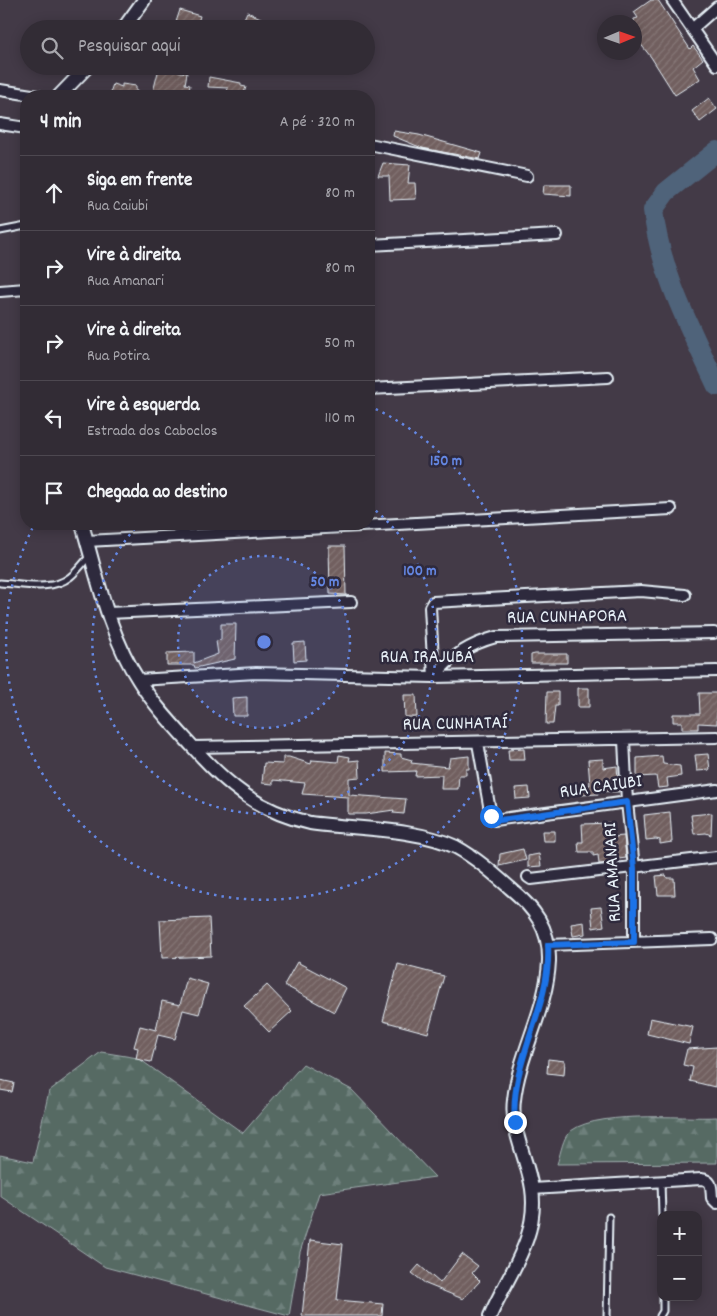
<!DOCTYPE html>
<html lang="pt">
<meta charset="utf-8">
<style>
body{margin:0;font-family:Dekko,sans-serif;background:#3a343d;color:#f1f3f6}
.controls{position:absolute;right:15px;bottom:15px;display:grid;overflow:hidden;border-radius:10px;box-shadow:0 2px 12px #0003}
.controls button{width:45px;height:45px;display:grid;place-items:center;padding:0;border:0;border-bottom:1px solid #4d4850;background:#322c35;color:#f1f3f6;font:25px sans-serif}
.compass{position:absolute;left:597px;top:15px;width:45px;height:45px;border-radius:50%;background:#322c35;box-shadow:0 2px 12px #0003;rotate:88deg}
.stop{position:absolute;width:15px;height:15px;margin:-11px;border:4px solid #1a73e8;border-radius:50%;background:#fff}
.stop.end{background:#1a73e8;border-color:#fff;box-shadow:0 1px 5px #0008}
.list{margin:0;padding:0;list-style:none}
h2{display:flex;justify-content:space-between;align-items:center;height:65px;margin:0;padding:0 20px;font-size:21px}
h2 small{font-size:16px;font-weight:400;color:#a8a7ad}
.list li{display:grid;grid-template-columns:32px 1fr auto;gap:15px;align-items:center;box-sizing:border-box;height:75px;padding:0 20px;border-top:1px solid #4d4850}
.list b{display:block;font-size:19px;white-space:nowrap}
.list p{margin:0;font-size:16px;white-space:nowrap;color:#a8a7ad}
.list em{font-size:16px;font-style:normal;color:#a8a7ad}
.icon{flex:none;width:28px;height:28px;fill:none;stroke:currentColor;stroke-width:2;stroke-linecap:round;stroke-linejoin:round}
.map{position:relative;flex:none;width:717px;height:1316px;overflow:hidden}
.search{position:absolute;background:#322c35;box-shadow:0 2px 12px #0003;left:20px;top:20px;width:355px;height:55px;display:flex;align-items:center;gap:12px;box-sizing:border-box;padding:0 18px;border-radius:28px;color:#a8a7ad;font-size:19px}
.panel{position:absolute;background:#322c35;box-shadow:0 2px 12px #0003;left:20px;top:90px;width:355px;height:440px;border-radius:20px}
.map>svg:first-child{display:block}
.forest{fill:url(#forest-firs);stroke:#9faeae}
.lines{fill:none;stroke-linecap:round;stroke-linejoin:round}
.river{stroke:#4f637a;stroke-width:20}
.building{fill:url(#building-hatch);stroke:#e8f1f8}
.service-casing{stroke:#e8f1f8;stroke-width:9}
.minor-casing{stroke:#e8f1f8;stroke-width:14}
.tertiary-casing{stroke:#e8f1f8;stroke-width:16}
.service{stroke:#2f2a3d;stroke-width:5}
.minor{stroke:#2f2a3d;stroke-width:10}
.tertiary{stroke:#2f2a3d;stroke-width:12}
.route{stroke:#1a73e8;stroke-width:6}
.ring{fill:none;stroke:#6487e3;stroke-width:2.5;stroke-dasharray:2.5 5}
.labels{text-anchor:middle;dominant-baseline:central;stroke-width:5;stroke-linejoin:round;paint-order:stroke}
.street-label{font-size:19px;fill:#e8f1f8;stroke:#2f2a3d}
.centre{fill:#6487e3;stroke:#2f2a3d;stroke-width:2.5}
.ring-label{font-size:15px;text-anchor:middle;font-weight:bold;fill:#6487e3;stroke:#2f2a3d;stroke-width:5;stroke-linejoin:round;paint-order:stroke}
</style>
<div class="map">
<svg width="717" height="1316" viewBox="0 0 717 1316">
<defs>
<pattern id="forest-firs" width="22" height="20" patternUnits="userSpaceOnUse" patternTransform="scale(1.25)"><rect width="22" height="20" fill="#566a64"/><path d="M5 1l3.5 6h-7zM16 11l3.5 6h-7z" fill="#6e807b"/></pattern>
<pattern id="building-hatch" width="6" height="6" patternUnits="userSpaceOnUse" patternTransform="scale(1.25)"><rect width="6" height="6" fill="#715f5e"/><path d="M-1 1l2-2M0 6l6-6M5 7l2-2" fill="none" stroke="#857676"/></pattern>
</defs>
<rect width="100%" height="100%" fill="#433a47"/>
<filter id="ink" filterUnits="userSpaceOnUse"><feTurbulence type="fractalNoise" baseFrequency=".02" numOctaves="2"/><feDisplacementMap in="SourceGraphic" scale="10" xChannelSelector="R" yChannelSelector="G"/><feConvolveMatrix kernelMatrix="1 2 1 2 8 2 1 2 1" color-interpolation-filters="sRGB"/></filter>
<g filter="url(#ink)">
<path class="forest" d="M101 1052 138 1058 243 1133 303 1064 352 1090 435 1177 319 1193 300 1252 289 1316 105 1267 0 1196V1155L33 1162 49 1091Z
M717 1117V1163L557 1164C560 1156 562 1142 567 1135 587 1109 684 1119 717 1117Z"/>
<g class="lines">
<path class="river" d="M717 151 666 192 653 210C660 272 691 330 717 386"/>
</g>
<path class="building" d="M651 0H658L690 49 693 46 703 59 693 67 700 79 675 95 651 57 634 36V19L638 18 634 12Z
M180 10 200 16 196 29 175 25Z
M247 12 286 29H255L242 23Z
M159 68 187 73 185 84 190 85 188 96H152Z
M209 77 241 83V86L246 87 243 96H231L232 93 227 92 228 88 208 87Z
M113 84 122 87V84L136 86V91L145 96H109Z
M709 98 717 109 700 122 692 111Z
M394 131 419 135 482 153 480 159 422 148 393 136Z
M383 163 410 165 408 183H415L416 199 390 200 389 176H378Z
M544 185H571V196L543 194Z
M329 546H345L346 595 330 594Z
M221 624H236L235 659 195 668 194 665H167V653L194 652V663L218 654 216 641 221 640Z
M305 642 306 660 294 661 293 643Z
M535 654H567V663H531V655Z
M578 688H589V707H578Z
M547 692H558V706H555L553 724H546Z
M699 693H717V724L698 723V729H682V722H673V714H700Z
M404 695H416L417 717H405Z
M247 697V716H233L232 698Z
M524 749 525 760H509L508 750Z
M385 753 401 754V757L412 760 411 763 448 767 450 758 469 756V769H466V775H459L458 789H441L442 775 415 776 416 771 385 772Z
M708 754 710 770 697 771 695 755Z
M339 755 350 757 349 761 359 760 360 777 349 778V795L406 799 404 814 393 813 394 810 366 814H348V797L302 794 305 783 273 780V784L262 783 264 763 283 764V757H289L311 764 312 760 338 762Z
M662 756 663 764 680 766 681 776 667 778 668 787 658 788 656 776 637 777V758Z
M603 759V768L617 766 619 792 598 791V794L581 795V785H590L588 760Z
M529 787 530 798 516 799 515 788Z
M670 812 672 842 660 844V840L656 839 646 840 644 815Z
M712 813 711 835 706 833 694 834 691 815Z
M612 823V837L624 836 626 858 611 860V863L599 864 598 855 593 856V852H579L578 842H583L582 824Z
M542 831H555V841H543Z
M523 849 526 860 499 866 500 854Z
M539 854 541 866 528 867V856Z
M666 875 667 878H674L675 895H658L656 876Z
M601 907 604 926 593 928 591 908Z
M209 918 211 956 162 958 160 920Z
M584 922 585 934 573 936 571 924Z
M297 962 346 988 334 1012 284 985Z
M398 964 444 976 428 1033 383 1021Z
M187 978 208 984 199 1014 183 1010 175 1039 158 1035 151 1062 136 1059 138 1048 134 1047 140 1026 156 1030 162 1001 180 1005Z
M267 985 292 1011 269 1032 244 1006Z
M650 1018 693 1027 689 1044 647 1034Z
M717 1047 715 1087 690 1081 693 1067 683 1065 687 1049Z
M548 1059 565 1061 564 1075 547 1073Z
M0 1080 14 1083 12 1092 0 1090Z
M310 1240 343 1244 337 1300 383 1304 382 1316H302Z
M462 1254 478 1266 472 1273 480 1281 463 1299 426 1284 412 1273 419 1265 440 1283Z"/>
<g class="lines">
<defs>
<path id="service" d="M0 231 26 226
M0 583C22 584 51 592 70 577 77 572 83 563 89 557
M661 1181 662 1215
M607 1316 609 1217
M660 1316 663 1311V1297"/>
<path id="minor" d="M672 0 717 65
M692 29 717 7
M0 90 38 96
M0 124 26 128
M369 144 527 176
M369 245 557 235
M0 291 26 289
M369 389 608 377
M87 541 671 509
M108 613 351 602
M434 677 430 607 433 602 641 591 685 595
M434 677C451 656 470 644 496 637L714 633
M138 680 256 673 434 677 717 671
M624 740 627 802 634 868V942
M478 743 491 816 494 820 717 790
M193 747 717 737
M528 877 531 879 717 857
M548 945 712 939
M532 1189 701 1179C713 1180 711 1188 712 1198L717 1203"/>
<path id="tertiary" d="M123 29 144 0
M59 96 88 66
M82 524C97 576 109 635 139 681 154 705 173 725 192 746 227 785 258 811 310 823 353 829 417 828 456 847 476 858 493 873 510 888 534 908 550 928 549 961 547 1010 519 1053 514 1100 510 1130 528 1160 532 1189 539 1238 508 1274 490 1316"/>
</defs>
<use href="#service" class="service-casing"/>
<use href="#minor" class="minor-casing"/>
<use href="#tertiary" class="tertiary-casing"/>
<use href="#service" class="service"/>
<use href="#minor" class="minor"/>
<use href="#tertiary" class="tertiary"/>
</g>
</g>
<g class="lines" filter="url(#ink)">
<path class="route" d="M491 816 494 820H500L627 802 634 868V942L548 945C552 1007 509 1061 515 1122"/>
</g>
<circle cx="264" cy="642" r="86" fill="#6487e3" fill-opacity=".12"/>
<g class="ring">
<circle cx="264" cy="642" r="86"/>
<path d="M370 506A172 172 0 1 1 138 525"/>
<path d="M369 406A258 258 0 1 1 34 525"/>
</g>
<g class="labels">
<g class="street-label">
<text transform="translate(567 618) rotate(-1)">RUA CUNHAPORA</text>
<text x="427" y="658">RUA IRAJUBÁ</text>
<text transform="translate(455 725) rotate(-1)">RUA CUNHATAÍ</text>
<text transform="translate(601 788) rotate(-8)">RUA CAIUBI</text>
<text transform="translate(614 872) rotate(-93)">RUA AMANARI</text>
</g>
</g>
<circle cx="264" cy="642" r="8" class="centre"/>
<g class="ring-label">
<text x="446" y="465">150 m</text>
<text x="420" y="575">100 m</text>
<text x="325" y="586">50 m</text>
</g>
</svg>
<div class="controls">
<button>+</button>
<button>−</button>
</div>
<svg class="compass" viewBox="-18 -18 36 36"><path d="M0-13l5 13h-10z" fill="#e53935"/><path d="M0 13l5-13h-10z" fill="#a8a7ad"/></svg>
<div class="stop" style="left:491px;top:816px"></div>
<div class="stop end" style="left:515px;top:1122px"></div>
<div class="search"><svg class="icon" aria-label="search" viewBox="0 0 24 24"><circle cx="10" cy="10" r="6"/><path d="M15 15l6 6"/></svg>Pesquisar aqui</div>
<section class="panel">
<h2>4 min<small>A pé · 320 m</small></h2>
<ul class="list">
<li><svg class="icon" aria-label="ahead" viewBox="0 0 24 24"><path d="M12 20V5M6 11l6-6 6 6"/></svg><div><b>Siga em frente</b><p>Rua Caiubi</p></div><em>80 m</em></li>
<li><svg class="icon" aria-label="right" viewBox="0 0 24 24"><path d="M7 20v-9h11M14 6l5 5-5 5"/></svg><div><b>Vire à direita</b><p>Rua Amanari</p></div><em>80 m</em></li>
<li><svg class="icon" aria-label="right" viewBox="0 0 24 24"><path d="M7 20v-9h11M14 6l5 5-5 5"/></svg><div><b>Vire à direita</b><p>Rua Potira</p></div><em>50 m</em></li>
<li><svg class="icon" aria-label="left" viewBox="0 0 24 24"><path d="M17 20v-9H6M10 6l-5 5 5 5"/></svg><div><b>Vire à esquerda</b><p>Estrada dos Caboclos</p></div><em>110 m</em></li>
<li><svg class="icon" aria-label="arrive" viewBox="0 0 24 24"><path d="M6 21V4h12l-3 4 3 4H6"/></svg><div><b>Chegada ao destino</b></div></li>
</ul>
</section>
</div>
